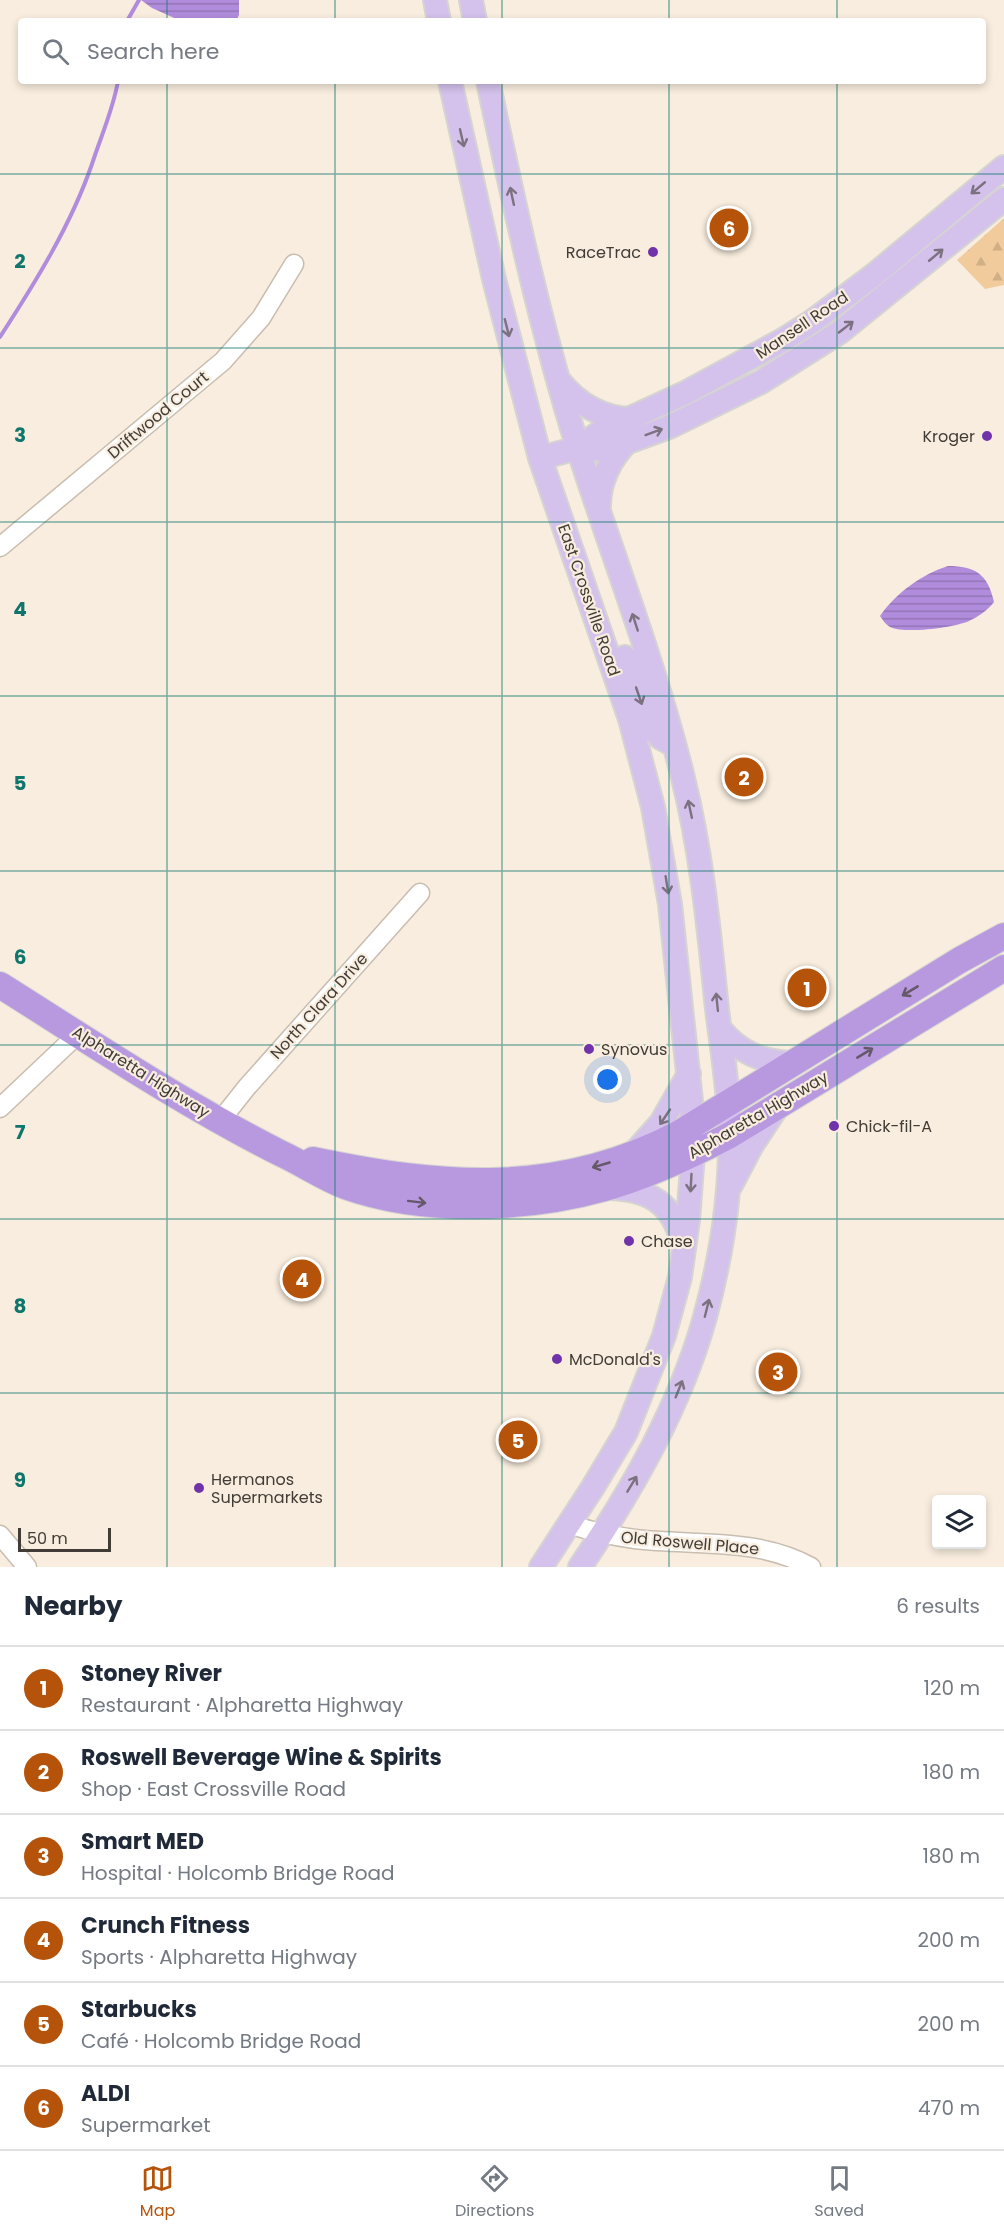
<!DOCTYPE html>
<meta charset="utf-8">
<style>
body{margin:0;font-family:Poppins,sans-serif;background:#f2f2f3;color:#1f2937}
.controls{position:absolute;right:18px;bottom:18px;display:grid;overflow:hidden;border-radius:6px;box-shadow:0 3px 9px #0003}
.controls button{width:54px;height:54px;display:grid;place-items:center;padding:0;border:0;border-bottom:2px solid #e0e1e3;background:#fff;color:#1f2937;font:30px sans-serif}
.scale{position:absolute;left:18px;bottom:15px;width:93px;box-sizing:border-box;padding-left:6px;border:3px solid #413c36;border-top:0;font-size:16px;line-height:21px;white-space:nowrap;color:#413c36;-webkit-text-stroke:4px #f8edde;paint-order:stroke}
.you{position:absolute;left:608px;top:1080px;width:21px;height:21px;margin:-15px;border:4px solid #fff;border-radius:50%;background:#1a73e8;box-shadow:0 0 0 9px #1a73e833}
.badge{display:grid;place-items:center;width:39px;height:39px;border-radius:50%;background:#b45309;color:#fff;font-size:20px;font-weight:700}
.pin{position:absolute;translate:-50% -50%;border:3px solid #fff;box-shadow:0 2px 6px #0006}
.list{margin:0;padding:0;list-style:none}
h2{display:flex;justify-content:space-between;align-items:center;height:78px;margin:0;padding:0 24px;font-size:26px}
h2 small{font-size:20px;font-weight:400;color:#747a83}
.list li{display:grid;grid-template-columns:39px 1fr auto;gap:18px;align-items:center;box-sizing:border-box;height:84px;padding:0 24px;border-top:2px solid #e0e1e3}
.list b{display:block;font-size:22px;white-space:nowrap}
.list p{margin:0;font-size:20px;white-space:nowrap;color:#747a83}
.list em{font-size:20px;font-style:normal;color:#747a83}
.icon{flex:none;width:33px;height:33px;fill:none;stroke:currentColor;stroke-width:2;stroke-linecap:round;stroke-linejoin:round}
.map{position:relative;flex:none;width:1004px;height:1567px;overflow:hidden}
.search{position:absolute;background:#fff;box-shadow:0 3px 9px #0003;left:18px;right:18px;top:18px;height:66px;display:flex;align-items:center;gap:15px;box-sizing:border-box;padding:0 21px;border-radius:6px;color:#747a83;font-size:22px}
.sheet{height:582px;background:#fff}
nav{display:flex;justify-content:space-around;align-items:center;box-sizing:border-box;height:84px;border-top:2px solid #e0e1e3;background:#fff;font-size:16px;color:#747a83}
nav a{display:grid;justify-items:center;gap:3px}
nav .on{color:#b45309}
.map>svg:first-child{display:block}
.forest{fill:url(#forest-firs)}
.water{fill:url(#water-rules)}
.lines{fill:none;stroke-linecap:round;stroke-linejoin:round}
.stream{stroke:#b18cdd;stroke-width:4}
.minor-casing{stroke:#c8bdaf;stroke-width:21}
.major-casing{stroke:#d5d4d3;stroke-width:26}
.highway-casing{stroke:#d5d4d3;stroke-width:28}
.minor{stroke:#fff;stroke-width:18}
.major{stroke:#d4c1ec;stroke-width:22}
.highway{stroke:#b898df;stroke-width:26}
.oneway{stroke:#7c717f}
.oneway2{stroke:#655869}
.grid{fill:none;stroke:#0f766e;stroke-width:1.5;stroke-opacity:0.55}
.poi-dot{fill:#7133a9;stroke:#f8edde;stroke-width:2}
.labels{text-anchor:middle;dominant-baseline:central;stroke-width:4.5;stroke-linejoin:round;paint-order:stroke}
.poi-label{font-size:16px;fill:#413c36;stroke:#f8edde;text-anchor:start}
.street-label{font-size:16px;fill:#413c36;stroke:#f8edde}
.grid-label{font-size:20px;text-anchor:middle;font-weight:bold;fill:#0f766e;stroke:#f8edde;stroke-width:4.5;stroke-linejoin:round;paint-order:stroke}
</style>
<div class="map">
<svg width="1004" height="1567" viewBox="0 0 1004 1567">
<defs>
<pattern id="forest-firs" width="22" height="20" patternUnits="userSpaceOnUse" patternTransform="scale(1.5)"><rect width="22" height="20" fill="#f1cb9c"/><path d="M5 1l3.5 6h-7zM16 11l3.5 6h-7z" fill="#d0af87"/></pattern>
<pattern id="water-rules" width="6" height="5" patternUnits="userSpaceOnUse" patternTransform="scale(1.5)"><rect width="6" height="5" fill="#b18cdd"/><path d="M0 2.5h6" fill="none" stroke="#9274b4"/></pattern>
</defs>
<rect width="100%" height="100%" fill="#f8edde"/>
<path class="forest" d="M1004 218V285L985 289 957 260Z"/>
<path class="water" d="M141 0H239V15L236 21H181L152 8Z
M948 566C975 566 988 574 994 602 988 610 978 617 969 621 953 628 905 634 890 627 885 624 883 620 880 616 895 594 922 574 948 566Z"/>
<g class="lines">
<path class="stream" d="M127 21 139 0
M0 337C35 283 71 225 92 164 101 136 113 110 118 81"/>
<defs>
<path id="minor" d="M0 547 223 361 261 318 294 264
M0 1108 78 1034
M220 1121 247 1087 420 893
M568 1524C590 1531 612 1536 635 1539 694 1546 757 1537 811 1567
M0 1535 27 1567"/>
<path id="major" d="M435 0 439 21
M471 0 475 21
M450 81 494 279 540 458 630 719 653 807 670 904 691 1101 693 1154 688 1220 680 1277 664 1336 626 1432 593 1487 541 1567
M488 81C514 205 541 330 579 451 614 560 656 667 683 778 702 854 709 931 717 1009 722 1050 729 1091 730 1133 731 1194 721 1258 705 1317 680 1407 632 1490 580 1567
M560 382C578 404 601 418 631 419
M578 448 606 450 669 427 761 382 840 332 1004 199
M540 458 578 448 600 432 687 392 783 340 813 321 874 275 1004 167
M599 506C599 482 610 459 627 442
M625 657 651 728 661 738 674 745
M720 1029C740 1053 762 1062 793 1063
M636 1151 661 1123 689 1074
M731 1185 752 1145 777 1107
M608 1188C650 1189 673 1203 683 1245"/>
<path id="highway" d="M0 985C92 1043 183 1104 280 1153 302 1163 322 1177 345 1186 423 1214 526 1210 605 1188 648 1176 690 1156 730 1135L1004 968
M313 1160C442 1187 557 1197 678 1134L960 960 1004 936"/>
</defs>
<use href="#minor" class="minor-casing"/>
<use href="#major" class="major-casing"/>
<use href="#highway" class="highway-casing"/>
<use href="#minor" class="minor"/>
<use href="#major" class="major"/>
<use href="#highway" class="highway"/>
</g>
<defs><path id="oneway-shaft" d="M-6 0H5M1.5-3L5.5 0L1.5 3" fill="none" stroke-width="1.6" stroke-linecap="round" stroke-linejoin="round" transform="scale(1.5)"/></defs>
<g class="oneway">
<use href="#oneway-shaft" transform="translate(462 138) rotate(77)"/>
<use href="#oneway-shaft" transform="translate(978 188) rotate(140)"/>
<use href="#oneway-shaft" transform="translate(512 196) rotate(-102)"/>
<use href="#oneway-shaft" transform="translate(936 255) rotate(-40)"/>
<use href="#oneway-shaft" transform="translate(846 327) rotate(-38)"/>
<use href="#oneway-shaft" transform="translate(507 328) rotate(76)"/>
<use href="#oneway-shaft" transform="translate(654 432) rotate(-20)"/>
<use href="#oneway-shaft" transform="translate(635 622) rotate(-108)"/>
<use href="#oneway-shaft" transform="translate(639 696) rotate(71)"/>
<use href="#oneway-shaft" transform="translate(690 809) rotate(-102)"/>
<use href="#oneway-shaft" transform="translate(667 885) rotate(81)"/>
<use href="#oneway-shaft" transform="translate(717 1002) rotate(-96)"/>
<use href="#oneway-shaft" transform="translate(665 1117) rotate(124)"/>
<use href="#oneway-shaft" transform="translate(691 1183) rotate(93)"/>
<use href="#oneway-shaft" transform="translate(707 1308) rotate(-76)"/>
<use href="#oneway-shaft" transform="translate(679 1389) rotate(-68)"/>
<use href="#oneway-shaft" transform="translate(632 1484) rotate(-59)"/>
</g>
<g class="oneway2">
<use href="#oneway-shaft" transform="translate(910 991) rotate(149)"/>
<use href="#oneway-shaft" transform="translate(865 1053) rotate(-31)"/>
<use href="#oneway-shaft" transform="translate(601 1165) rotate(164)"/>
<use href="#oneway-shaft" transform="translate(417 1202) rotate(7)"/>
</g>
<path class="grid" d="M167 0V21M335 0V21M502 0V21M669 0V21M837 0V21M167 81V1567M335 81V1567M502 81V1567M669 81V1567M837 81V1567M0 174H1004M0 348H1004M0 522H1004M0 696H1004M0 871H1004M0 1045H1004M0 1219H1004M0 1393H1004"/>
<g class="poi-dot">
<circle cx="653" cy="252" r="6"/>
<circle cx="987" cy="436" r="6"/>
<circle cx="589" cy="1049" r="6"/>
<circle cx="834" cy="1126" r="6"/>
<circle cx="629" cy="1241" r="6"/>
<circle cx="557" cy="1359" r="6"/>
<circle cx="199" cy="1488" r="6"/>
</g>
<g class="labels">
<g class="poi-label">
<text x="641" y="252" text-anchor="end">RaceTrac</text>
<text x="975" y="436" text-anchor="end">Kroger</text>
<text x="601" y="1049">Synovus</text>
<text x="846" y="1126">Chick-fil-A</text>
<text x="641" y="1241">Chase</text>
<text x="569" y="1359">McDonald's</text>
<text x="211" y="1479">Hermanos<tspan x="211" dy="18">Supermarkets</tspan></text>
</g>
<g class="street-label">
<text transform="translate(802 325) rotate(-34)">Mansell Road</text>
<text transform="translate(158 415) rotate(-40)">Driftwood Court</text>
<text transform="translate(589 600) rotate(71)">East Crossville Road</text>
<text transform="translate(319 1006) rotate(-48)">North Clara Drive</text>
<text transform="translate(141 1072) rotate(32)">Alpharetta Highway</text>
<text transform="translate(758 1115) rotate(-30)">Alpharetta Highway</text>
<text transform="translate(690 1543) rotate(5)">Old Roswell Place</text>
</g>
</g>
<g class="grid-label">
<text x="20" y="268">2</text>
<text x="20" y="442">3</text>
<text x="20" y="616">4</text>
<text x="20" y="790">5</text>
<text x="20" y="964">6</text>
<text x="20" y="1139">7</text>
<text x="20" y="1313">8</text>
<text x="20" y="1487">9</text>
</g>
</svg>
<div class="controls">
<button><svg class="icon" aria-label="layers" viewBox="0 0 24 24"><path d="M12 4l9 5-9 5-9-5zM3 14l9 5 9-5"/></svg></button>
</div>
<div class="scale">50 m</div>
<div class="you"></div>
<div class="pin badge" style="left:807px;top:988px">1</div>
<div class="pin badge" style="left:744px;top:777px">2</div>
<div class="pin badge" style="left:778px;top:1372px">3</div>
<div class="pin badge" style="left:302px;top:1279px">4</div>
<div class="pin badge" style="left:518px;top:1440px">5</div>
<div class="pin badge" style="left:729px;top:228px">6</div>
<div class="search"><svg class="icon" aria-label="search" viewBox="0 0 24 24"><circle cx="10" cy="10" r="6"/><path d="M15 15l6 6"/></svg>Search here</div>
</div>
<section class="sheet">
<h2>Nearby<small>6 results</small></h2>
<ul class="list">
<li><span class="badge">1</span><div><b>Stoney River</b><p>Restaurant · Alpharetta Highway</p></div><em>120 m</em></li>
<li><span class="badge">2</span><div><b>Roswell Beverage Wine &amp; Spirits</b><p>Shop · East Crossville Road</p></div><em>180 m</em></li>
<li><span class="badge">3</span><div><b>Smart MED</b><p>Hospital · Holcomb Bridge Road</p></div><em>180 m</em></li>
<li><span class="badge">4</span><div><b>Crunch Fitness</b><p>Sports · Alpharetta Highway</p></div><em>200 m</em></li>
<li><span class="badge">5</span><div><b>Starbucks</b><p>Café · Holcomb Bridge Road</p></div><em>200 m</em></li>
<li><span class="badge">6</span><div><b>ALDI</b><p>Supermarket</p></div><em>470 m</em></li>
</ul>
</section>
<nav>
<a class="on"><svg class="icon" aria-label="map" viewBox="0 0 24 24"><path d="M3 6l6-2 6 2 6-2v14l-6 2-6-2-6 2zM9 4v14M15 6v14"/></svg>Map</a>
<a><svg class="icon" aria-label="directions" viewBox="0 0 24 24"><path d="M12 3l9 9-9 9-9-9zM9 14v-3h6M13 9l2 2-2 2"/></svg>Directions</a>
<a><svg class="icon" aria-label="saved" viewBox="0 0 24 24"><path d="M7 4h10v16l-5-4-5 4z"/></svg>Saved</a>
</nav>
